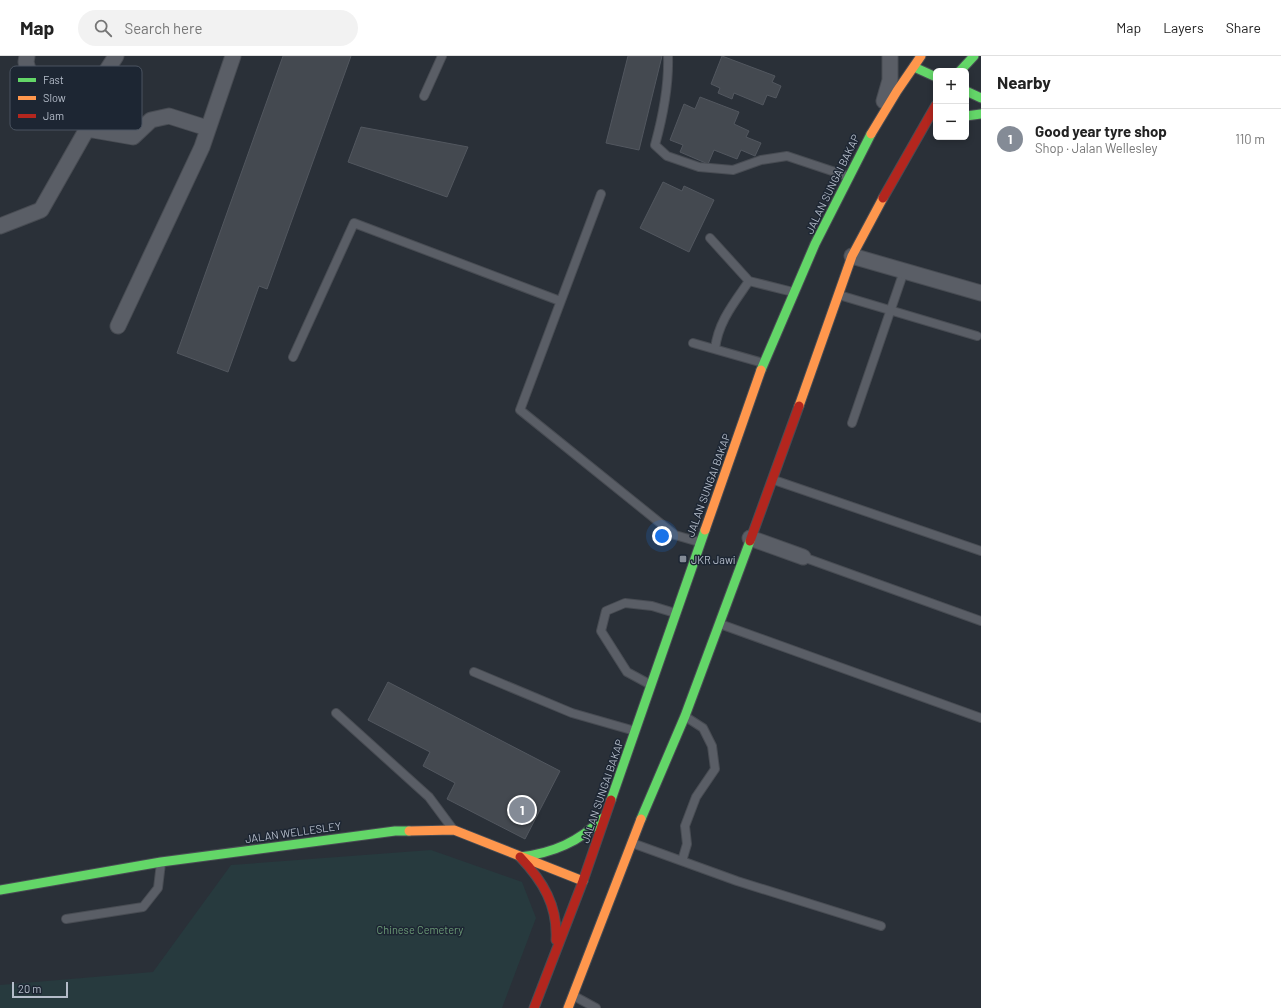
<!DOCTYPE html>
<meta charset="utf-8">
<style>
body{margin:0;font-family:Barlow,sans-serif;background:#f2f2f2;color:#222}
.controls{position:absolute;right:12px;top:12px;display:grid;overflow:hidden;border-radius:6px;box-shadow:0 2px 6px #0003}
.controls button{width:36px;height:36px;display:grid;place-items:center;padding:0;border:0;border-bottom:1px solid #e0e0e0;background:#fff;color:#222;font:20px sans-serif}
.scale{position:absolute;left:12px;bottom:10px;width:56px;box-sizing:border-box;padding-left:4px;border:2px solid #b4bcc9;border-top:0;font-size:11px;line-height:14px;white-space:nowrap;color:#b4bcc9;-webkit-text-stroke:3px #1d2633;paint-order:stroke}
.you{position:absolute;left:662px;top:480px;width:14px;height:14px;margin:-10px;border:3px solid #fff;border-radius:50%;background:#1a73e8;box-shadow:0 0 0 6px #1a73e833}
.badge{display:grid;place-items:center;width:26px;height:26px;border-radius:50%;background:#848b96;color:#fff;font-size:13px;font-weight:700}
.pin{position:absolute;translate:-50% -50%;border:2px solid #fff;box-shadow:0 1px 4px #0006}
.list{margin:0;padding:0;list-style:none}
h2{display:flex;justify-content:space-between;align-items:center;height:52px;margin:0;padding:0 16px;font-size:17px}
h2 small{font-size:13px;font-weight:400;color:#767676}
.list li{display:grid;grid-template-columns:26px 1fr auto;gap:12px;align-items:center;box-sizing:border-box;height:60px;padding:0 16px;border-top:1px solid #e0e0e0}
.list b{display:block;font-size:15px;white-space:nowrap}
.list p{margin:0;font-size:13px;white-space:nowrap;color:#767676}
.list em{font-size:13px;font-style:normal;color:#767676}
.icon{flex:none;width:22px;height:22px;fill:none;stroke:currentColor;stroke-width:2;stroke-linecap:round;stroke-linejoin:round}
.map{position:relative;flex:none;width:981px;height:952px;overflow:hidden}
header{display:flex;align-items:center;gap:24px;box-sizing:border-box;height:56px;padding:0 20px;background:#fff;border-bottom:1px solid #e0e0e0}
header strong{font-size:19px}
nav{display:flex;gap:22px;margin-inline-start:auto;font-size:14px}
.search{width:280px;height:36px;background:#f2f2f2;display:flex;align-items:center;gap:10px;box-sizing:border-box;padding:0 14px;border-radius:22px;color:#767676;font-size:15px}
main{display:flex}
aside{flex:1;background:#fff}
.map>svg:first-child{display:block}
.green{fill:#273a3e}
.building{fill:#444950;stroke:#52575f}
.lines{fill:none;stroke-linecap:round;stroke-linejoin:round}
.lane-casing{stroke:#484c53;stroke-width:10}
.street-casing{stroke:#484c53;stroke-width:17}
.fast-casing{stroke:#484c53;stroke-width:11}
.slow-casing{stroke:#484c53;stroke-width:11}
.jam-casing{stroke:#484c53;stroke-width:11}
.lane{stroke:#5a5e66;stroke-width:8}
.street{stroke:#5a5e66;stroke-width:15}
.fast{stroke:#63d668;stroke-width:9}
.slow{stroke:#ff974d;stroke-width:9}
.jam{stroke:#b3261e;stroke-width:9}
.poi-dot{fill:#848b96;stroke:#1d2633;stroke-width:1.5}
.labels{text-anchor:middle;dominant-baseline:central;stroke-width:3;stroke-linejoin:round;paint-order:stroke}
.street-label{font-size:11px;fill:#b4bcc9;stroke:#1d2633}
.poi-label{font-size:11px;fill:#b4bcc9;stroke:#1d2633;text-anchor:start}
.park-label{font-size:11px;fill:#6b9a76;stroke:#1d2633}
.key{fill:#1d2633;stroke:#4a5360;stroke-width:1}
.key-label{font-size:11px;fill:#b4bcc9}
</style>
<header>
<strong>Map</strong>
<div class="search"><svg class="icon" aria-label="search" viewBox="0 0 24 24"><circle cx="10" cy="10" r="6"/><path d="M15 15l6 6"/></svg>Search here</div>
<nav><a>Map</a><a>Layers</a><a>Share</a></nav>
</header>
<main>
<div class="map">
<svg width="981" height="952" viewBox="0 0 981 952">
<rect width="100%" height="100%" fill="#2a3038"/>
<path class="green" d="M431 794 522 826 536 862 502 952H0V929L153 916 231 809Z"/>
<path class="building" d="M283 0H351L267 233 259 230 228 316 177 297Z
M628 0H662L639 94 606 87Z
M722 0 775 20 772 26 781 30 776 42 767 39 763 49 734 37 732 43 718 37 720 32 711 28Z
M700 41 739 56 734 68 749 75 746 81 761 87 755 100 741 94 737 103 714 94 708 108 680 96 683 89 670 84 684 48 695 53Z
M361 71 468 91 447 141 348 106Z
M663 126 682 135 684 130 714 144 689 196 640 172Z
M388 626 560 715 525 783 447 743 455 727 423 710 430 696 368 664Z"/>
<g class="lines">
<defs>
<path id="lane" d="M668 0C669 30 663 60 655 89L667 100 699 111 733 114 761 104 787 100 847 120
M424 40 442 0
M601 138 520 354 675 479 699 486
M710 182 749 225 793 236
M839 239 977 280
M693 287 763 307
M715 293C718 266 734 247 749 225
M293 301 354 167 560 245
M852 367 904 215
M774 424 981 495
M803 501 981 565
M720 568 981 662
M474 616 572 657 635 675
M651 629 627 616 601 575 606 555 625 547 652 550 675 557
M336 657 429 741 452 772
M632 787 737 825 881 870
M682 805 687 788 685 770 696 741 715 713 712 690 703 672 686 661
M66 863 143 851 158 832 161 807
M574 940 596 952"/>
<path id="street" d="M27 0 26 6 32 28 63 42 91 39
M884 45 890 24V0
M87 73 133 81 151 64 169 60 207 72
M0 170 41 154 87 73 91 39 116 0
M852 200 981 237
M118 270 202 91 233 0
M750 482 803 501"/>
<path id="fast" d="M914 11 936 21
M960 15 974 0
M966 35 981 42
M966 60 981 58
M761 314 815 188 871 78
M611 744 705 474
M641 763 685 660 750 485
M520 801C553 797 579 786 603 762
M0 834 161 806 395 775H409"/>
<path id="slow" d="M871 78 897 35 921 0
M799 350 852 200 883 142
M705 474 761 314
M409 775 454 774 583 825
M568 952 641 763"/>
<path id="jam" d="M883 142 936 49
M750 485 799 350
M520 801C543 825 558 850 556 884
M534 952 583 825 611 744"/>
</defs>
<use href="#lane" class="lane-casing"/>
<use href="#street" class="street-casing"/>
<use href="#fast" class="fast-casing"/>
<use href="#slow" class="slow-casing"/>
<use href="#jam" class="jam-casing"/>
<use href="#lane" class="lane"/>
<use href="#street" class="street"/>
<use href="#fast" class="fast"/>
<use href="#slow" class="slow"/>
<use href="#jam" class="jam"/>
</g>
<rect class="poi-dot" x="679" y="499" width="8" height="8" rx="2"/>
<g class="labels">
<g class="street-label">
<text transform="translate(832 128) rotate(-64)">JALAN SUNGAI BAKAP</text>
<text transform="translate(708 429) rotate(-70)">JALAN SUNGAI BAKAP</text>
<text transform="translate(602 735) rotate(-71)">JALAN SUNGAI BAKAP</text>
<text transform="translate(293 776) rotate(-8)">JALAN WELLESLEY</text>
</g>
<g class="poi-label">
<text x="691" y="503">JKR Jawi</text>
</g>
<g class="park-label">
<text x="420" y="873">Chinese Cemetery</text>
</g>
</g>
<rect x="10" y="10" width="132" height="64" rx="6" class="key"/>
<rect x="18" y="22" width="18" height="4" fill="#63d668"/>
<rect x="18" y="40" width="18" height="4" fill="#ff974d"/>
<rect x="18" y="58" width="18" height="4" fill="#b3261e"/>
<g class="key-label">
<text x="43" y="28">Fast</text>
<text x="43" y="46">Slow</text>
<text x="43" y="64">Jam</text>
</g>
</svg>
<div class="controls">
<button>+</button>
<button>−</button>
</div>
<div class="scale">20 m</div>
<div class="you"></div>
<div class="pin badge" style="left:522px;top:754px">1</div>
</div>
<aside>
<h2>Nearby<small></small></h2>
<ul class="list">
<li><span class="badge">1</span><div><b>Good year tyre shop</b><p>Shop · Jalan Wellesley</p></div><em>110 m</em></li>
</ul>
</aside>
</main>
